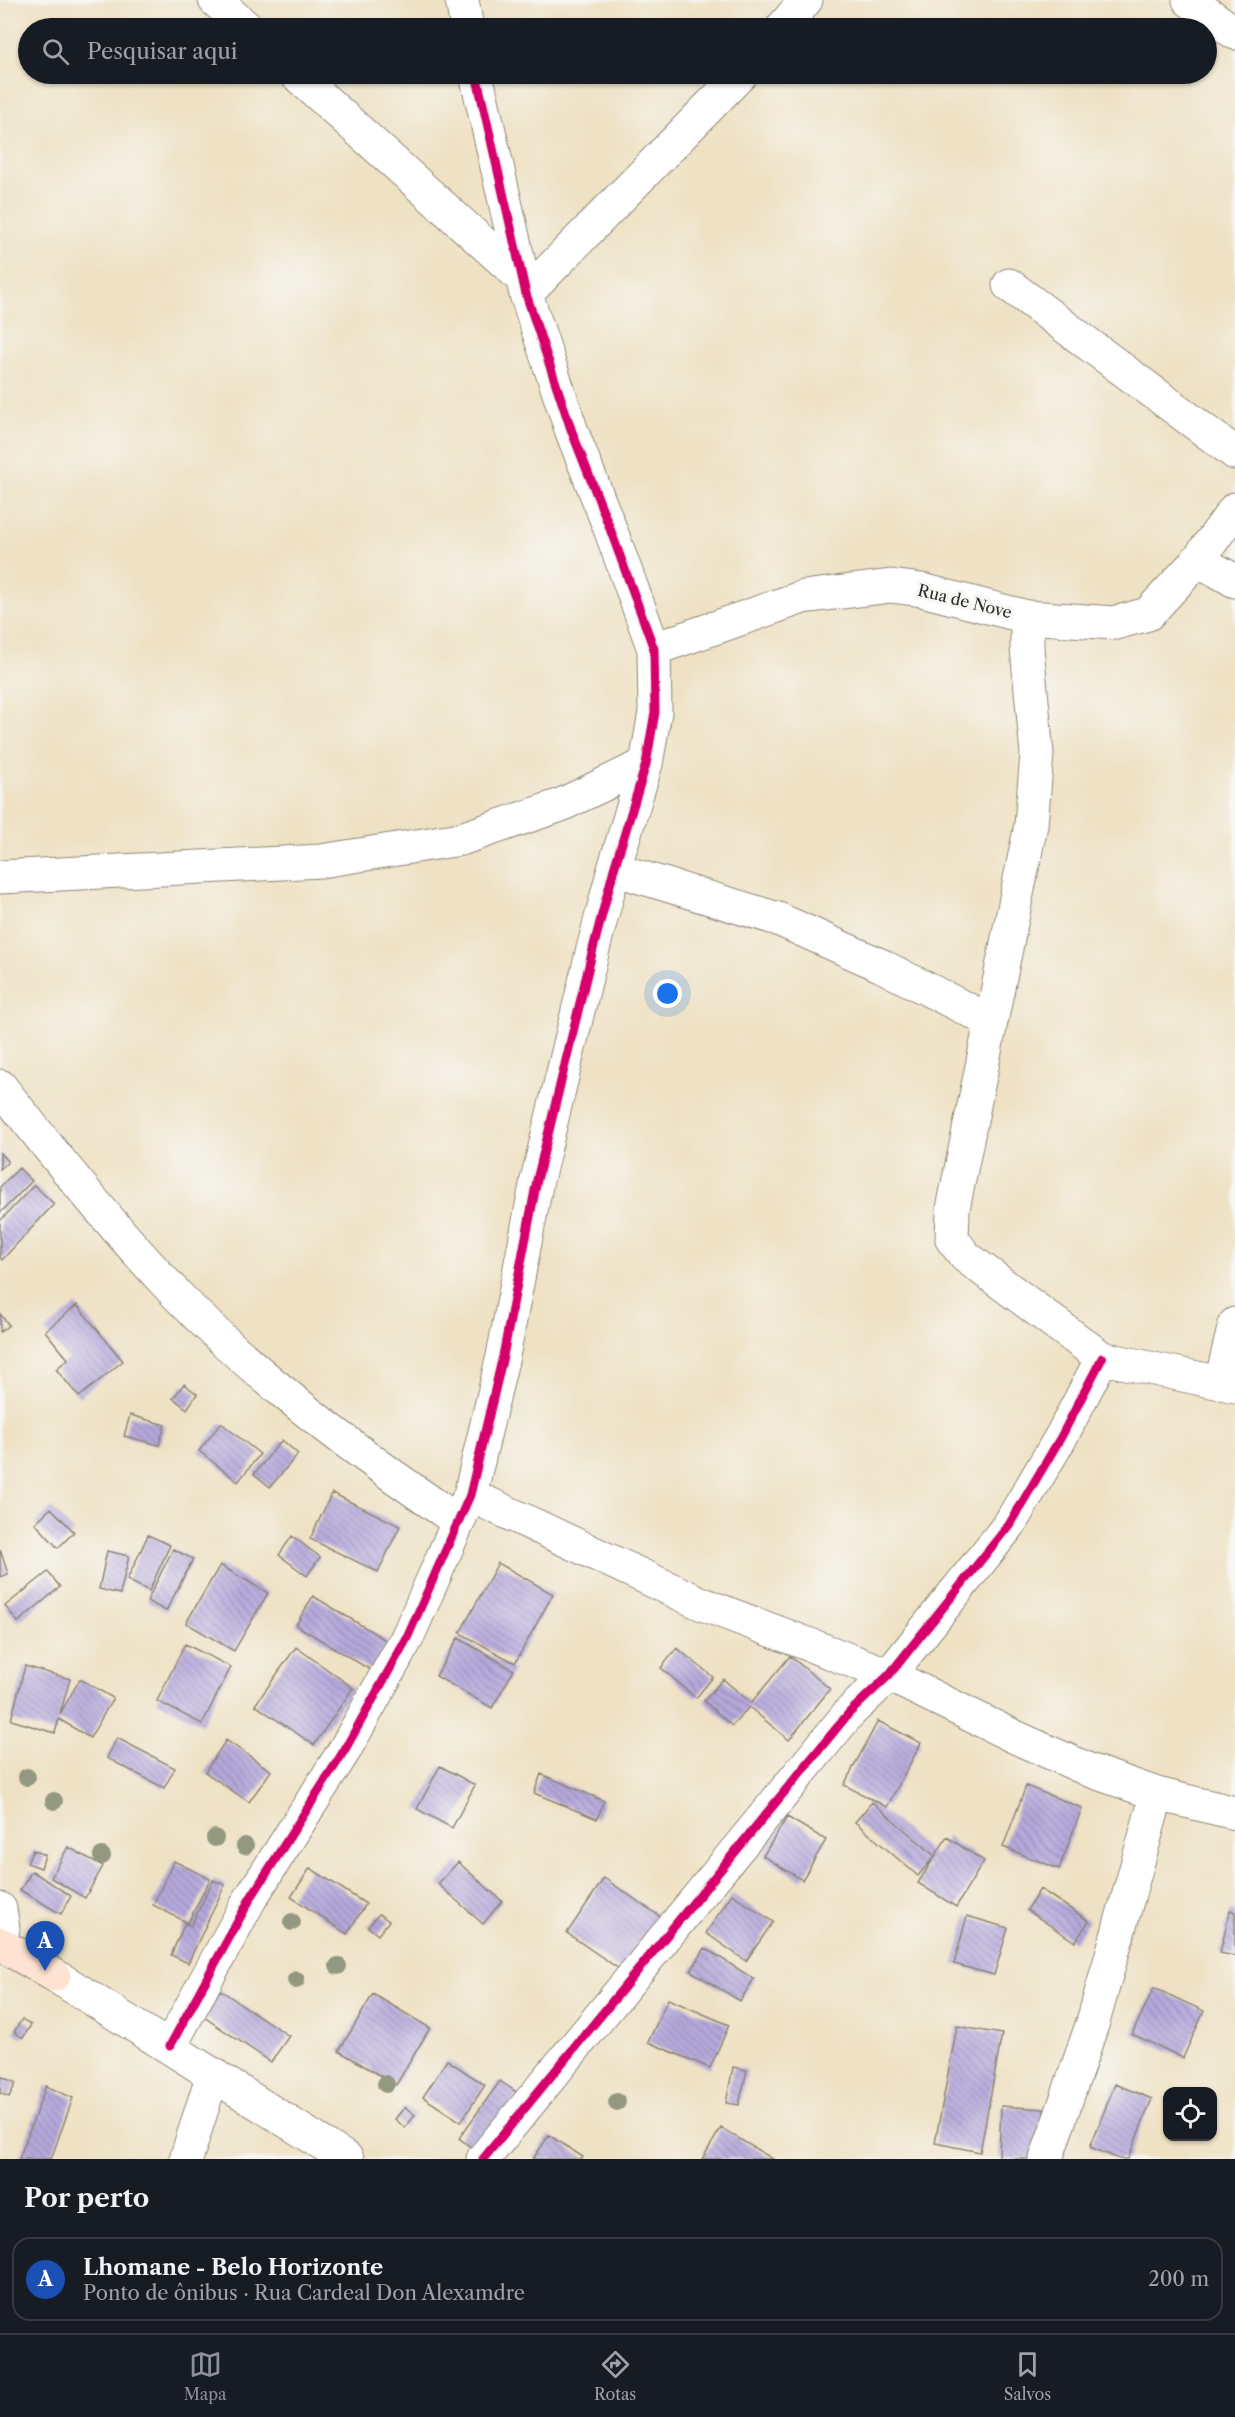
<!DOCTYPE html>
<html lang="pt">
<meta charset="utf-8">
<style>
body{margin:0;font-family:"Libre Caslon Text",serif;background:#20242c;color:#f1f3f6}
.controls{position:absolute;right:18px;bottom:18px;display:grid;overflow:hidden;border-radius:12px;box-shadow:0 2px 4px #0004}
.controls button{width:54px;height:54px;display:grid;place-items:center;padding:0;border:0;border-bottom:2px solid #363941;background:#171b24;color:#f1f3f6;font:30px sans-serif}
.you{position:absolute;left:668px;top:994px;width:21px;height:21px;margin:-15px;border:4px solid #fff;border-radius:50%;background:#1a73e8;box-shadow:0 0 0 9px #1a73e833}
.badge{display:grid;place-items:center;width:39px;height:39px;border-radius:50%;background:#8c9099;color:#fff;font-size:20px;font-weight:700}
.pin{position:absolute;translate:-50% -50px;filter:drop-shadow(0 2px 3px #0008)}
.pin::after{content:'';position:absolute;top:32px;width:21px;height:18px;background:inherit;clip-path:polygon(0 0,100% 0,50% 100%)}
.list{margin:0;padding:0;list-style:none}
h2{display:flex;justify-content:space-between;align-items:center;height:78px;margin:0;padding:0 24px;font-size:26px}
h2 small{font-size:20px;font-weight:400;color:#9ea1a6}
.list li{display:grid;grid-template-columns:39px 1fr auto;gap:18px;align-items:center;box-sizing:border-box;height:84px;margin:0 12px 12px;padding:0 12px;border:2px solid #363941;border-radius:18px}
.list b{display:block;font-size:22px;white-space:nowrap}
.list p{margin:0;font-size:20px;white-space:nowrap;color:#9ea1a6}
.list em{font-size:20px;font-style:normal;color:#9ea1a6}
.icon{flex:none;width:33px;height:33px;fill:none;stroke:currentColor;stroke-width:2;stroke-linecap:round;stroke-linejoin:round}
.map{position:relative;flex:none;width:1235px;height:2159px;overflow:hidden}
.search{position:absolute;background:#171b24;box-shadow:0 2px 4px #0004;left:18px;right:18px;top:18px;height:66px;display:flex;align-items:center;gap:15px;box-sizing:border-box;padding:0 21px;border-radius:33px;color:#9ea1a6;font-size:22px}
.sheet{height:174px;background:#171b24}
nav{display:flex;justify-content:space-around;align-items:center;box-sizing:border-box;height:84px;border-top:2px solid #363941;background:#171b24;font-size:16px;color:#9ea1a6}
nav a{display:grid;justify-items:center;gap:3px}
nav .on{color:#8c9099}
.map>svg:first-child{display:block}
.building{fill:url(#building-back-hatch)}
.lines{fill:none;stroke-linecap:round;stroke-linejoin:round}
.minor-casing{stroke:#8d8677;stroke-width:35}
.tertiary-casing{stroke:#8d8677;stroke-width:35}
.secondary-casing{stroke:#8d8677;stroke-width:35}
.minor{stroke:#fff;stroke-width:33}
.tertiary{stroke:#fff;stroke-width:33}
.secondary{stroke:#fee3d2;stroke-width:33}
.cycleway-casing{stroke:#f6f6f2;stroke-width:13}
.cycleway{stroke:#d6006c;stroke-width:9}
.tree{fill:#939880}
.labels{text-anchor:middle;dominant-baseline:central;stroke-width:6;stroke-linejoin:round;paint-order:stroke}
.street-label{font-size:16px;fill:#2b2b2b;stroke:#f6f6f2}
</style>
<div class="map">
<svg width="1235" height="2159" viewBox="0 0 1235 2159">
<defs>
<pattern id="building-back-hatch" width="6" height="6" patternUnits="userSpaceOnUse" patternTransform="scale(1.5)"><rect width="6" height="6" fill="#b6a9dd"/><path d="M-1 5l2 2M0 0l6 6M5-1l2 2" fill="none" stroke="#948ab3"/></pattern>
</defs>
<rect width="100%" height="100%" fill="#f6f6f2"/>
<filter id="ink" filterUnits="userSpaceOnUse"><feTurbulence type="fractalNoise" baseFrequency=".0167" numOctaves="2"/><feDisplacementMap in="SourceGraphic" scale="12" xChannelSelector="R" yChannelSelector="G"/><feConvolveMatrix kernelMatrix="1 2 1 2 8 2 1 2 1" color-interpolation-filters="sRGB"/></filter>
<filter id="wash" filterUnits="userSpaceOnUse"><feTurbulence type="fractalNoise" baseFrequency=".008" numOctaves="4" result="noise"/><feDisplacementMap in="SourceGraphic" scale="24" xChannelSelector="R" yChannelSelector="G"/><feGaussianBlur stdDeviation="1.35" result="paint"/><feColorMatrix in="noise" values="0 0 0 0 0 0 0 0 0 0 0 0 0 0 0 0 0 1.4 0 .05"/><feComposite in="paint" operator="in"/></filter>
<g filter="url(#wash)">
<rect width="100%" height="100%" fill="#efe1c3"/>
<g id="blocks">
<path class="building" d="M0 1153 8 1162 0 1169Z
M19 1168 32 1181 0 1213V1187Z
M34 1185 54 1204 2 1260 0 1258V1221Z
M77 1305 123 1361 79 1397 56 1369 68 1359 45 1331Z
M0 1314 9 1325 0 1332Z
M184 1384 197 1394 187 1409 173 1398Z
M130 1415 165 1425 159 1445 124 1436Z
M221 1423 260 1454 238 1482 199 1451Z
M282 1440 298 1454 270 1487 254 1474Z
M332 1493 400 1526 378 1572 310 1539Z
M51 1508 74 1532 58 1548 35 1523Z
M148 1535 170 1545 149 1591 127 1580Z
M292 1536 320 1557 307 1576 279 1555Z
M0 1549 8 1574 0 1577Z
M173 1549 193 1559 166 1611 147 1601Z
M107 1551 129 1556 120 1594 99 1589Z
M498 1563 553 1594 515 1663 460 1633Z
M220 1565 268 1593 234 1651 186 1623Z
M48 1572 60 1587 18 1622 5 1606Z
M313 1596 389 1642 372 1671 296 1625Z
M458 1638 514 1670 492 1708 436 1676Z
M185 1644 231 1667 202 1724 157 1701Z
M296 1647 353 1688 314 1745 255 1705Z
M677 1648 713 1677 696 1698 661 1668Z
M790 1656 830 1689 789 1740 749 1707 732 1726 704 1701 723 1679 751 1703Z
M25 1666 70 1679 60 1714 80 1679 113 1698 90 1738 59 1719 55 1733 11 1720Z
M878 1721 921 1743 887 1807 844 1785Z
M117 1738 175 1768 164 1788 107 1758Z
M226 1740 271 1771 249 1802 205 1772Z
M440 1766 475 1785 452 1828 417 1809Z
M541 1774 604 1801 597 1819 534 1793Z
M1026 1786 1082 1808 1059 1869 1003 1847Z
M872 1802 935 1856 918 1876 855 1822Z
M787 1817 826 1840 802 1880 763 1856Z
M947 1837 984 1861 956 1907 918 1883Z
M68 1847 103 1866 85 1898 51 1878Z
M33 1850 45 1855 41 1868 27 1863Z
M174 1861 210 1879 188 1923 153 1905Z
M458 1862 502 1901 483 1924 438 1884Z
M310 1868 366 1904 347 1934 291 1897Z
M32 1871 71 1896 61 1914 20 1890Z
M604 1878 662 1918 625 1973 567 1933Z
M213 1880 225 1885 188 1963 171 1955 185 1923 191 1926Z
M1040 1889 1089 1921 1075 1942 1027 1910Z
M732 1894 773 1922 746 1961 706 1933Z
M1230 1910 1235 1912V1956L1220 1953Z
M379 1914 389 1921 378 1935 368 1927Z
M967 1916 1008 1928 994 1975 954 1964Z
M705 1948 754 1979 740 2001 691 1971Z
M1154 1988 1204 2011 1183 2058 1132 2034Z
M220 1990 289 2036 271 2062 204 2017Z
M373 1994 430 2028 396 2085 339 2051Z
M668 1999 729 2025 710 2068 648 2042Z
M22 2019 31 2025 23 2038 14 2032Z
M957 2026 1002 2034 980 2152 935 2143Z
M447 2060 485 2085 461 2122 423 2097Z
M733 2067 747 2070 739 2105 726 2103Z
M0 2076 16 2083 9 2097 0 2093Z
M500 2081 519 2094 477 2152 459 2138Z
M1115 2084 1152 2099 1128 2159H1119L1090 2147Z
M46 2086 73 2098 51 2159H19Z
M1001 2106 1044 2109 1041 2159H999Z
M405 2107 415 2115 405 2128 395 2119Z
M721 2128 773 2159H702Z
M549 2135 583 2157 582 2159H533Z"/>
</g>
</g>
<g filter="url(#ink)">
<use href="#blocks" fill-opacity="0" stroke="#8d8677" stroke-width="1.5"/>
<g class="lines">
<defs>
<path id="minor" d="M215 0 247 28
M462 0 467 28
M1189 0 1235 33
M782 28 806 0
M296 74 522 278
M1009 285 1235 453
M526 294 741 74
M1198 560 1235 581
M1027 617V648L1037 754 1031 825 953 1209 952 1239 966 1257 1102 1358 1235 1386
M654 649 803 597 891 586 922 590 1027 617 1115 623 1148 614 1198 560 1235 509
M614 869 778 919 880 965 990 1021
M0 877 321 861 461 839 561 805 646 764
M0 1086C56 1158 113 1228 176 1294 260 1381 358 1453 458 1521
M1221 1382 1235 1324
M470 1495 700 1603 889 1675 1013 1736 1089 1770 1157 1794 1235 1813
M0 1909 3 1929 0 1939
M170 2046 250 1899 344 1751 407 1638 470 1495 503 1356 537 1180 593 949 614 869 646 764 655 712 654 649 609 526 572 432 526 294 476 74
M186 2159 213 2074
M483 2159 849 1713 889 1675 1009 1525 1061 1437 1102 1358
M1046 2159 1093 2022 1157 1794"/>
<path id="tertiary" d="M54 1975 347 2159"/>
<path id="secondary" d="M0 1944 54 1975"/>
</defs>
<use href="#minor" class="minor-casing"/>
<use href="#tertiary" class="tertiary-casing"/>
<use href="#secondary" class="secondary-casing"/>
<use href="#minor" class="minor"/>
<use href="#tertiary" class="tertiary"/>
<use href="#secondary" class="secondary"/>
<defs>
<path id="cycleway" d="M170 2046 250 1899 344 1751 407 1638 470 1495 503 1356 537 1180 593 949 614 869 646 764 655 712 654 649 609 526 572 432 526 294 476 74
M483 2159 849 1713 889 1675 1009 1525 1061 1437 1102 1358"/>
</defs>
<use href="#cycleway" class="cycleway-casing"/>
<use href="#cycleway" class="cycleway"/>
</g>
<g class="tree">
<circle cx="27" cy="1777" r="9"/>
<circle cx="54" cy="1801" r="9"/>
<circle cx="215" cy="1838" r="9"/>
<circle cx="245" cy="1846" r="9"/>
<circle cx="102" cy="1856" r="9"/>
<circle cx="292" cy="1922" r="9"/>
<circle cx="338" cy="1966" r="9"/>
<circle cx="296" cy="1980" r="9"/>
<circle cx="386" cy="2084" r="9"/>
<circle cx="617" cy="2102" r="9"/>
</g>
</g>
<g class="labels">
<g class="street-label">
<text transform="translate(965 601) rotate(14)">Rua de Nove</text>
</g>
</g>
</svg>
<div class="controls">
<button><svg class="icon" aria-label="locate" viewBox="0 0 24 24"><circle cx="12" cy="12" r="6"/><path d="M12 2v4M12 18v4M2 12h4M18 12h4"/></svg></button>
</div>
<div class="you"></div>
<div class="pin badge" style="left:45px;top:1971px;background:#1a4fb4">A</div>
<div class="search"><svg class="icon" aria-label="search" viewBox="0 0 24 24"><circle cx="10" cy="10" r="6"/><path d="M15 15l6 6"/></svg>Pesquisar aqui</div>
</div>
<section class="sheet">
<h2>Por perto<small></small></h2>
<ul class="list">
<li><span class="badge" style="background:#1a4fb4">A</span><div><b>Lhomane - Belo Horizonte</b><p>Ponto de ônibus · Rua Cardeal Don Alexamdre</p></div><em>200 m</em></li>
</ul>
</section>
<nav>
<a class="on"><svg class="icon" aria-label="map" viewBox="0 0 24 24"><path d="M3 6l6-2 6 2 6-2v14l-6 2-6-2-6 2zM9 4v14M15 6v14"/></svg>Mapa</a>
<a><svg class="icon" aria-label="directions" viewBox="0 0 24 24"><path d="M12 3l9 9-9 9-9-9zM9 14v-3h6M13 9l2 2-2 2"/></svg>Rotas</a>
<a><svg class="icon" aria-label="saved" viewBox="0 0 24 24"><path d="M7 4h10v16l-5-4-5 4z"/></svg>Salvos</a>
</nav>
